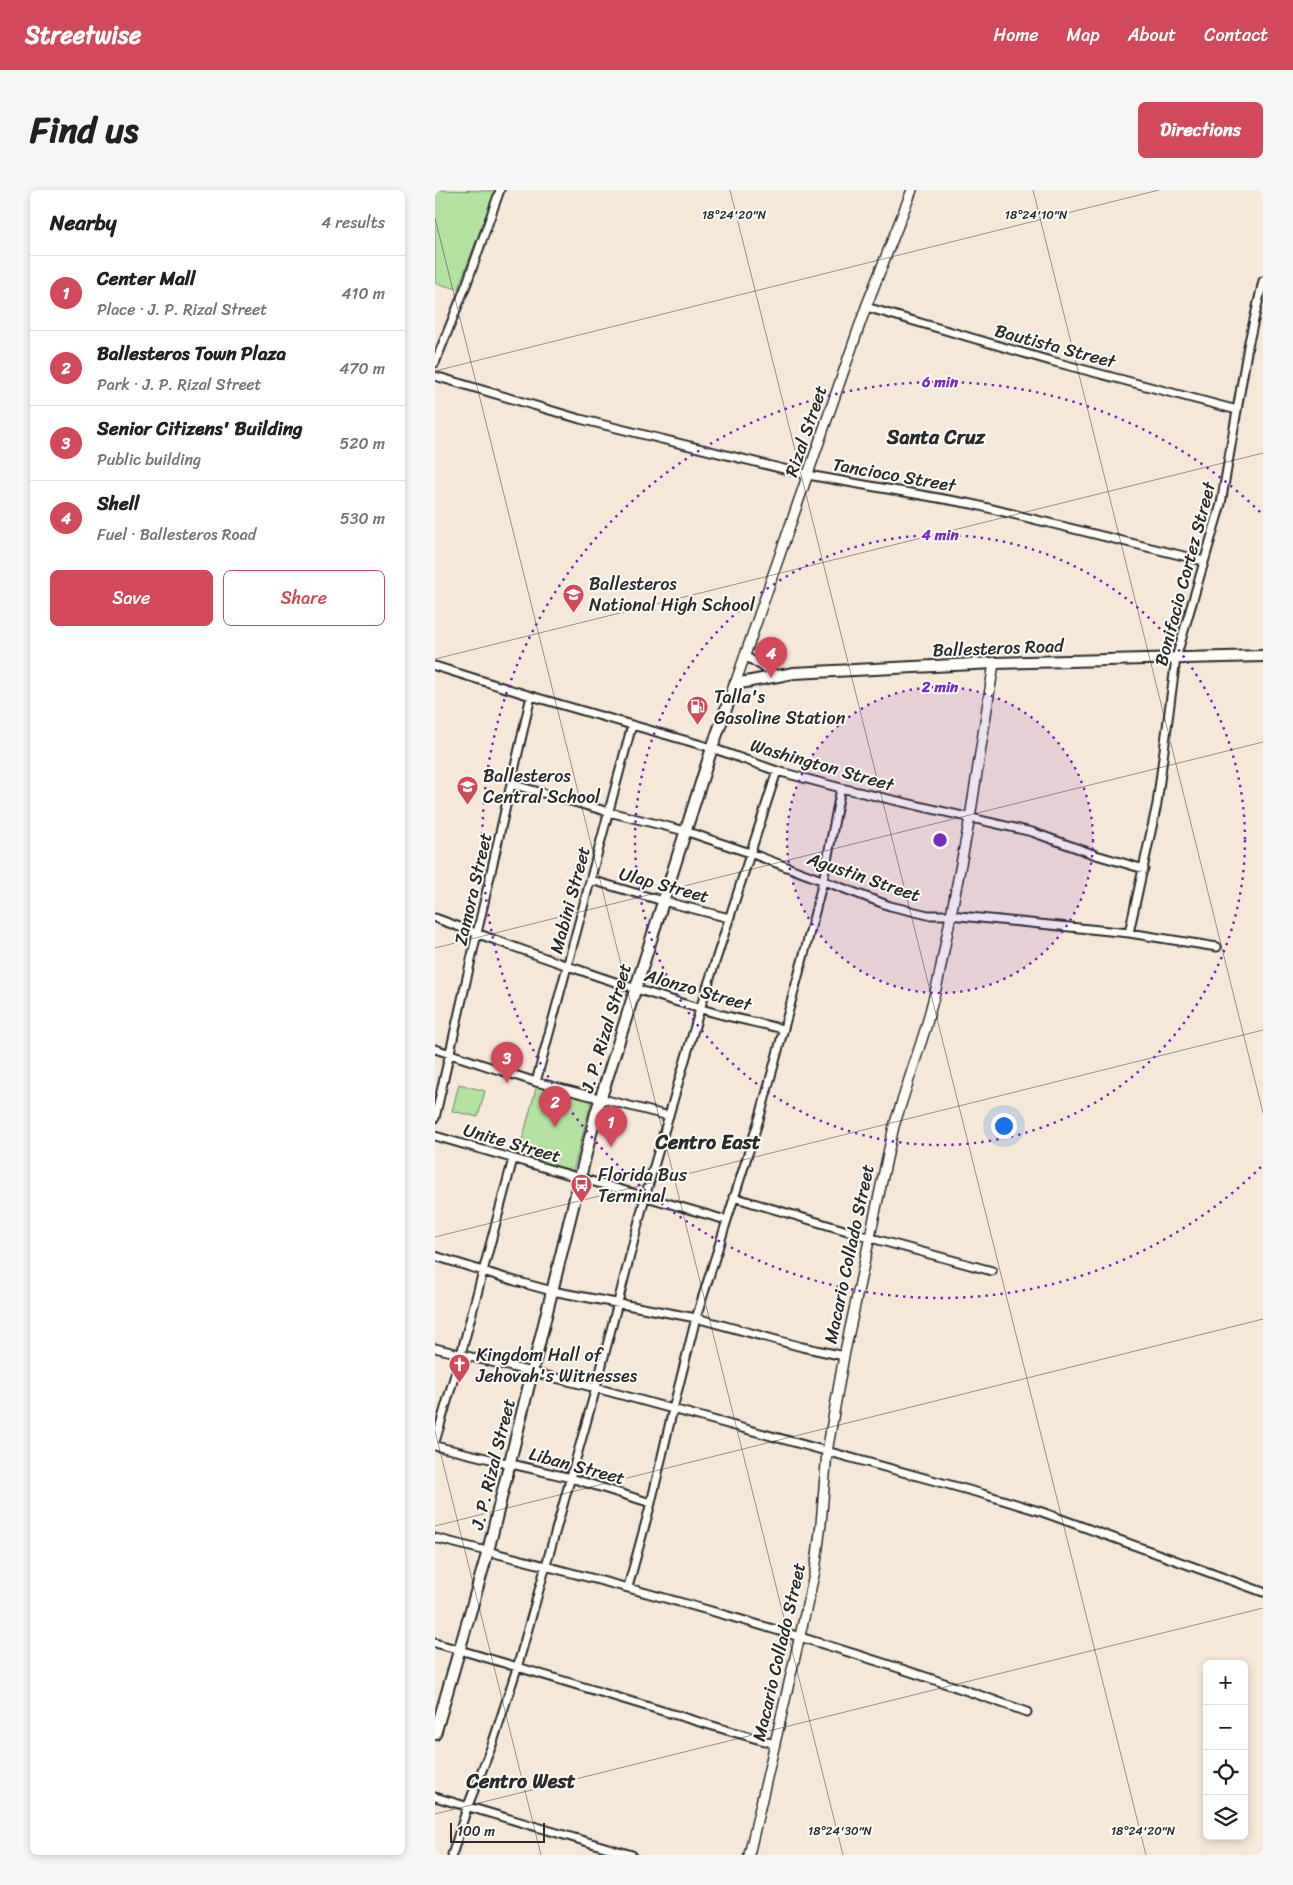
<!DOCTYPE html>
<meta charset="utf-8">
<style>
body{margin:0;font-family:Sriracha,sans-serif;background:#f6f6f6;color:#202124}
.controls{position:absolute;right:15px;bottom:15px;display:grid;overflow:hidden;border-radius:8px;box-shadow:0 2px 8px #0003}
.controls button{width:45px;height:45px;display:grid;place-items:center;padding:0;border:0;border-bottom:1px solid #e0e0e0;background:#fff;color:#202124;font:25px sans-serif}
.scale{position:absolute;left:15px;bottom:12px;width:95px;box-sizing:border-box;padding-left:5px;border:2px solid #2b2b2b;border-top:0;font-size:14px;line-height:18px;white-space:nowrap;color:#2b2b2b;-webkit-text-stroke:4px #fdfcf7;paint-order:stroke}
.you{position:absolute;left:568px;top:935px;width:18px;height:18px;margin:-12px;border:4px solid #fff;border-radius:50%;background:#1a73e8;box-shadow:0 0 0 8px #1a73e833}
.badge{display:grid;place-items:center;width:32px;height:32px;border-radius:50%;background:#d1495b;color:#fff;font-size:16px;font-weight:700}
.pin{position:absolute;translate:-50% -41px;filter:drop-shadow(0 1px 2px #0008)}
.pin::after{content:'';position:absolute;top:26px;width:18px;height:15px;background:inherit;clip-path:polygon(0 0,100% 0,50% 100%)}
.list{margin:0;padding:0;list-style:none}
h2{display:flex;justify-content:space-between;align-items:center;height:65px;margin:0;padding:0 20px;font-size:21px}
h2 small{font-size:16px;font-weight:400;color:#757577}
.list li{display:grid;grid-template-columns:32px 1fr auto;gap:15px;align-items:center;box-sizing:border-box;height:75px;padding:0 20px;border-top:1px solid #e0e0e0}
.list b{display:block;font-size:19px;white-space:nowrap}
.list p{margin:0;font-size:16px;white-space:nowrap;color:#757577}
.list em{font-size:16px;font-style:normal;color:#757577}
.actions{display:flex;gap:10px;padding:15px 20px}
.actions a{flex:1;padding:11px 0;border:1px solid #d1495b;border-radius:8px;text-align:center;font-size:18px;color:#d1495b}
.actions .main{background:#d1495b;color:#fff}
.icon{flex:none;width:28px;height:28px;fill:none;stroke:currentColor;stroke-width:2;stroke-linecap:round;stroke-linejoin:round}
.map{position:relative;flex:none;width:828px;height:1665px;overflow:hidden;border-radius:8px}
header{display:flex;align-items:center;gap:30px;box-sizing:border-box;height:70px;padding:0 25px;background:#d1495b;color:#fff}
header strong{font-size:24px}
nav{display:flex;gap:28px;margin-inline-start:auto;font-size:18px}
.intro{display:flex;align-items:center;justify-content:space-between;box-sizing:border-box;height:120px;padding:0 30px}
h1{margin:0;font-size:35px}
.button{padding:12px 22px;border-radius:8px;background:#d1495b;color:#fff;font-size:18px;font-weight:700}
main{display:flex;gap:30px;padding:0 30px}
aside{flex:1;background:#fff;border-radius:8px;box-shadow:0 2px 8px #0003}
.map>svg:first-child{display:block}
.green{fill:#b2e1a0;stroke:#6e8666}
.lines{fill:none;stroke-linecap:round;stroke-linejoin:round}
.minor-casing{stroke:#2b2b2b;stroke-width:11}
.tertiary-casing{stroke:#2b2b2b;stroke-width:12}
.secondary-casing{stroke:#2b2b2b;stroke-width:14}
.minor{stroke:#fdfcf7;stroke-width:7}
.tertiary{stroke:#fdfcf7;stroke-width:9}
.secondary{stroke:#fdfcf7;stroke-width:10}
.ticks{fill:none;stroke:#2b2b2b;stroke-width:1;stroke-opacity:0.45}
.ring{fill:none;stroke:#7b2cbf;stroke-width:2.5;stroke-dasharray:2.5 5}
.labels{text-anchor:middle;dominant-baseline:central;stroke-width:4;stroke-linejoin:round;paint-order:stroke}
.street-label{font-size:18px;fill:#2b2b2b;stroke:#fdfcf7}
.poi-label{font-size:18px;fill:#2b2b2b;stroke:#fdfcf7;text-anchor:start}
.quarter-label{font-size:20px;font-weight:bold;fill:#2b2b2b;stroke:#fdfcf7}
.ticks-label{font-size:12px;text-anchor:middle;fill:#2b2b2b;stroke:#fdfcf7;stroke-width:4;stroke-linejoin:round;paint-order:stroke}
.centre{fill:#7b2cbf;stroke:#fdfcf7;stroke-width:2.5}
.ring-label{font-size:15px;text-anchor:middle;font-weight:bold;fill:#7b2cbf;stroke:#fdfcf7;stroke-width:4;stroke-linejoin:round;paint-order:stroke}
</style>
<header>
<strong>Streetwise</strong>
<nav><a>Home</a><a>Map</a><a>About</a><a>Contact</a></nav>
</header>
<div class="intro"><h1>Find us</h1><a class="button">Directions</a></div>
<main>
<aside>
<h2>Nearby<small>4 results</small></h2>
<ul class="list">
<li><span class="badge">1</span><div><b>Center Mall</b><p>Place · J. P. Rizal Street</p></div><em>410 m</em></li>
<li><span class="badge">2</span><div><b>Ballesteros Town Plaza</b><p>Park · J. P. Rizal Street</p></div><em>470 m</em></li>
<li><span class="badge">3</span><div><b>Senior Citizens' Building</b><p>Public building</p></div><em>520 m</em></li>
<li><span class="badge">4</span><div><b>Shell</b><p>Fuel · Ballesteros Road</p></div><em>530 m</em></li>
</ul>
<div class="actions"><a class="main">Save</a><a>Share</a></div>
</aside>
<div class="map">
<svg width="828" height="1665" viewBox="0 0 828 1665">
<rect width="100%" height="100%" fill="#f5e8d9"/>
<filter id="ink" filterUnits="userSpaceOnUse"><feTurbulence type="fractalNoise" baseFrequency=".02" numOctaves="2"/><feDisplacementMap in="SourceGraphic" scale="10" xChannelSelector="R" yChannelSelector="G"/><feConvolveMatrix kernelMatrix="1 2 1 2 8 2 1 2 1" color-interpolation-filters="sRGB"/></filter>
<g filter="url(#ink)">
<path class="green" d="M0 0 60 1 23 99 0 93Z
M24 894 50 901 43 927 17 921Z
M102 895 157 909 138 981 83 965Z"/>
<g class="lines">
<defs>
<path id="minor" d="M431 117 616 171 802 220
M0 173 32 93 65 0
M0 186 145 229 373 285 537 314 769 371
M310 466 342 485
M0 476 96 506 277 558 342 581 406 598 597 642 661 665 709 679
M76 594 174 622 250 641 315 663 455 716 493 725H515L694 743 782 757
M156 690 228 711 294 728
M0 728C87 760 174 792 263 818 291 827 320 832 348 839
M694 743 722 614 741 468 786 314 813 156 828 91
M0 859 101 892 234 926
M101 892 197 535
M0 928 96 506
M0 946 291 1030
M298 1007 436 1048 557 1081
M0 1066 80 1091 117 1101 261 1128 367 1157 409 1166
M0 1158 161 1198 548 1304 607 1322 828 1402
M0 1252 26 1164 78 969
M0 1256 136 1288 216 1313
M0 1348C200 1398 399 1452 592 1522
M193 1397 216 1313 238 1219 261 1128 326 923 371 757 388 691 406 598
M0 1453C114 1485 226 1522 340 1554
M0 1607 197 1665
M17 1665 32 1618 57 1555 82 1478 161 1198 210 1007 265 819 342 581"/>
<path id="tertiary" d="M300 494 431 117 477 0
M314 1665 380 1381 386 1334 392 1262 409 1166 459 936 491 837 503 791 535 628 559 473"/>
<path id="secondary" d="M0 1544 53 1361 161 923 277 558 300 494 359 483 559 473 828 466"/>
</defs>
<use href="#minor" class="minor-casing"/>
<use href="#tertiary" class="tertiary-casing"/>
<use href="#secondary" class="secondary-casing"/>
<use href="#minor" class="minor"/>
<use href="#tertiary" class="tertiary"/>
<use href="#secondary" class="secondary"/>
</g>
</g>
<path class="ticks" d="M295 0 711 1665M598 0 828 923M0 28 408 1665M0 181 724 0M0 469 828 263M0 758 828 552M0 1047 828 840M0 1241 106 1665M0 1336 828 1129M0 1624 828 1418"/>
<circle cx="505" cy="650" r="153" fill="#7b2cbf" fill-opacity=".12"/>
<g class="ring">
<circle cx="505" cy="650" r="153"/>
<circle cx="505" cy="650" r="305"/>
<path d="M826 977A458 458 0 1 1 826 323"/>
</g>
<defs>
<symbol id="school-pin" viewBox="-11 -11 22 30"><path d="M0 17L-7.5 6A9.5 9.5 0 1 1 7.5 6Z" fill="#d1495b" stroke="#fdfcf7"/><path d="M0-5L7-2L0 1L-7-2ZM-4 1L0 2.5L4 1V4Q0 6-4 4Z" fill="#fff"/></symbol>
<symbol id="fuel-pin" viewBox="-11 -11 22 30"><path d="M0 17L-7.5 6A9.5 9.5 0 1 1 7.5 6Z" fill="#d1495b" stroke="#fdfcf7"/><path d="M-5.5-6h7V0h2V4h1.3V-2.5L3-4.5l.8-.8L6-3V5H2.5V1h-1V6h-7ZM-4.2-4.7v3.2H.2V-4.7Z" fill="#fff"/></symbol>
<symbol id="bus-pin" viewBox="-11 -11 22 30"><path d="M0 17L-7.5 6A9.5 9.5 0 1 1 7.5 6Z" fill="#d1495b" stroke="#fdfcf7"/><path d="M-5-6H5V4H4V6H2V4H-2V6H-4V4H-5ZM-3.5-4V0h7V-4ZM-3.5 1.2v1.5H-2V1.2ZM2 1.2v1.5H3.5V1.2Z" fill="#fff"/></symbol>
<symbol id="church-pin" viewBox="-11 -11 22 30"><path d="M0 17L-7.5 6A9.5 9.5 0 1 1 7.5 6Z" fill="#d1495b" stroke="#fdfcf7"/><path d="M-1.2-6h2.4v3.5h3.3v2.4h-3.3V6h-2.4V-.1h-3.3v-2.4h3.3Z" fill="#fff"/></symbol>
</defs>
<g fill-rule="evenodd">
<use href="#school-pin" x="126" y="392" width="25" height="34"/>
<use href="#fuel-pin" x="250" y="504" width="25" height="34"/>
<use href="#school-pin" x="20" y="584" width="25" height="34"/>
<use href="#bus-pin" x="134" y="982" width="25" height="34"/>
<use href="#church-pin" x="12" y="1162" width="25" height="34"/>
</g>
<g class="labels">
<g class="street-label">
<text transform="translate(620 156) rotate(15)">Bautista Street</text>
<text transform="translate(371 241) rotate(-71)">Rizal Street</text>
<text transform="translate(459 285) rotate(10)">Tancioco Street</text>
<text transform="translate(750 384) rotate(-75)">Bonifacio Cortez Street</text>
<text transform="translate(563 458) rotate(-2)">Ballesteros Road</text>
<text transform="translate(387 575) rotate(16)">Washington Street</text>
<text transform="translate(429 687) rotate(19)">Agustin Street</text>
<text transform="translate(229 695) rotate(15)">Ulap Street</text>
<text transform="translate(38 699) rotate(-77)">Zamora Street</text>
<text transform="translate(135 710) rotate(-75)">Mabini Street</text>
<text transform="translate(263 800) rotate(16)">Alonzo Street</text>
<text transform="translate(171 838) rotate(-73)">J. P. Rizal Street</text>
<text transform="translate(77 953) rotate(16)">Unite Street</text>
<text transform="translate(414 1064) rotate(-78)">Macario Collado Street</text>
<text transform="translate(58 1274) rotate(-76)">J. P. Rizal Street</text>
<text transform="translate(142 1276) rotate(15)">Liban Street</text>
<text transform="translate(344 1462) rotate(-77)">Macario Collado Street</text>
</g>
<g class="poi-label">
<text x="154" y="394">Ballesteros<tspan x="154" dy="21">National High School</tspan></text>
<text x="279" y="507">Talla's<tspan x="279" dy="21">Gasoline Station</tspan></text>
<text x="48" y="586">Ballesteros<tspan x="48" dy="21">Central School</tspan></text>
<text x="163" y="985">Florida Bus<tspan x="163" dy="21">Terminal</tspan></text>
<text x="41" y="1165">Kingdom Hall of<tspan x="41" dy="21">Jehovah's Witnesses</tspan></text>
</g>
<g class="quarter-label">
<text x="501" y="247">Santa Cruz</text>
<text x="273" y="952">Centro East</text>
<text x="86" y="1591">Centro West</text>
</g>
</g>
<g class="ticks-label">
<text x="299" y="29">18°24'20"N</text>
<text x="601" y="29">18°24'10"N</text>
<text x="405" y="1645">18°24'30"N</text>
<text x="708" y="1645">18°24'20"N</text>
</g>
<circle cx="505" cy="650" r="8" class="centre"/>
<g class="ring-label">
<text x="505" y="197">6 min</text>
<text x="505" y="350">4 min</text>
<text x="505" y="502">2 min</text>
</g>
</svg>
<div class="controls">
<button>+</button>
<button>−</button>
<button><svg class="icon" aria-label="locate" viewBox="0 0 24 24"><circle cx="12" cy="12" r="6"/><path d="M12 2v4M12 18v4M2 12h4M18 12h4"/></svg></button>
<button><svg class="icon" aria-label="layers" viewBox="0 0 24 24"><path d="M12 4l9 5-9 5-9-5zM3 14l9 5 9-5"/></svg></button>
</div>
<div class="scale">100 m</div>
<div class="you"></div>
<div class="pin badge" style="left:176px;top:957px">1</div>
<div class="pin badge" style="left:120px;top:937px">2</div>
<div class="pin badge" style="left:72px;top:893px">3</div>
<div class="pin badge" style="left:336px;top:488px">4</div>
</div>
</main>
